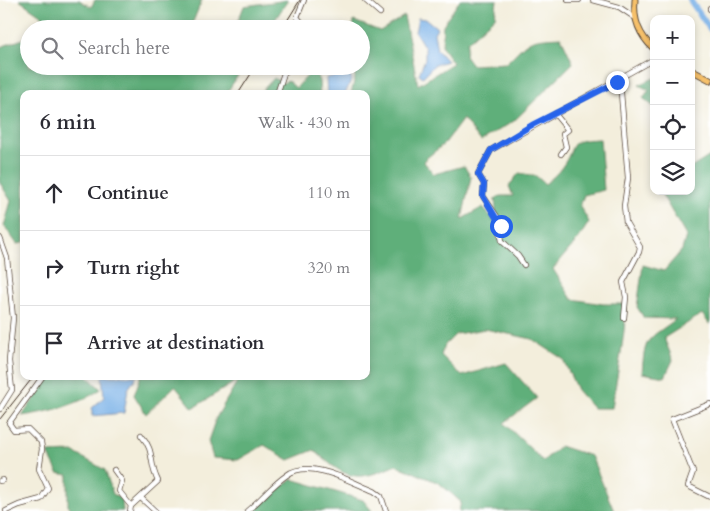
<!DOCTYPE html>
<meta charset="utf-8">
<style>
body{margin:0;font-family:Cardo,serif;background:#f7f7f7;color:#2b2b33}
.controls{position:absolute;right:15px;top:15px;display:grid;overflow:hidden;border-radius:10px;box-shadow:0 2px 8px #0003}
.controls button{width:45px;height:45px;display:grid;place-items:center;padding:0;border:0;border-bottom:1px solid #e1e1e2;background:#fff;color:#2b2b33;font:25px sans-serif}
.stop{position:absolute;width:15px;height:15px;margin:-11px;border:4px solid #2563eb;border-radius:50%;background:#fff}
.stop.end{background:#2563eb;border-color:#fff;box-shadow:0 1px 5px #0008}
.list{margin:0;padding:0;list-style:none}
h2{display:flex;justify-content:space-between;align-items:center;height:65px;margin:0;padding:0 20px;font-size:21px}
h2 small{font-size:16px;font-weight:400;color:#7c7c81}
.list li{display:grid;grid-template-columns:32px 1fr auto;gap:15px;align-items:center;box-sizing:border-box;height:75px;padding:0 20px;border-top:1px solid #e1e1e2}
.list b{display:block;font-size:19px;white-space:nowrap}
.list em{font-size:16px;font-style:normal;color:#7c7c81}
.icon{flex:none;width:28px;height:28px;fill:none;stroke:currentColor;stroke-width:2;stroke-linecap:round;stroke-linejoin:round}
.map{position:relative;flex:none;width:710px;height:511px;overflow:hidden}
.search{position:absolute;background:#fff;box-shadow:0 2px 8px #0003;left:20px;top:20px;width:350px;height:55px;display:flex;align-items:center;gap:12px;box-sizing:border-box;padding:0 18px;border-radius:28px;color:#7c7c81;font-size:19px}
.panel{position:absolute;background:#fff;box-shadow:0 2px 8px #0003;left:20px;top:90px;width:350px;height:290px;border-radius:10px}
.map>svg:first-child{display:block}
.forest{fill:#5faf7a;stroke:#4d6c4c}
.water{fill:#76afe6;stroke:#586c82}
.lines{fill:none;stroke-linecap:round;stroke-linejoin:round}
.river{stroke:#76afe6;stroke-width:6}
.minor-casing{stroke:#57473a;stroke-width:6}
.major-casing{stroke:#57473a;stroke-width:7}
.minor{stroke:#fff;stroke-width:4.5}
.major{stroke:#f6c06b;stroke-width:5}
.rail{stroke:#3b2a1e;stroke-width:1}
.route{stroke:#2563eb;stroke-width:6}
</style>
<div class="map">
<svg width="710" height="511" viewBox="0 0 710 511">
<rect width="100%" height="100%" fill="#fff"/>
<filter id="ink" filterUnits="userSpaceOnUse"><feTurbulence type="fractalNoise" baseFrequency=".02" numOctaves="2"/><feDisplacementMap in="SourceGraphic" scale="10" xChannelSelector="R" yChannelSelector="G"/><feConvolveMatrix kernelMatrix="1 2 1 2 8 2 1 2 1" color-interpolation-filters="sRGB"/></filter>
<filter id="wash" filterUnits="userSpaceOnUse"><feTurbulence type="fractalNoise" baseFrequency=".0096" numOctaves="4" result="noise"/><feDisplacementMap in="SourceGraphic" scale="20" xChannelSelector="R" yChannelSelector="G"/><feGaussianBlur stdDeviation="1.12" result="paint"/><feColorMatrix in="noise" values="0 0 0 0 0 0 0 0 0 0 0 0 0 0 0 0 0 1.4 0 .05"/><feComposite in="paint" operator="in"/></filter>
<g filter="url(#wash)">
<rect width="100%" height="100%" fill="#f3eedc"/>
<path class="forest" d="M19 0H79L91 7 95 0H202L190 29H55L58 27Z
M288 0 269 29H235L244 6Z
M460 0H497L495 17 467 42 465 55 472 65 506 63C531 39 525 39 561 37L573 63 514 121 481 141 463 119 445 143 423 161 434 174 464 166 471 177 462 219 483 207 497 224 495 199 500 196H513L509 186 519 173 536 176 545 184C551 179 558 173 562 167 578 145 564 140 600 139L604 190 584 195 580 206 589 222 579 238 553 269 572 299 603 304H626C625 339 617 373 612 408H593L577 390 563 359 532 339 485 329 456 334 445 345 441 355 462 376 506 363 537 398 504 423 543 461 560 446 591 456 614 511H459L461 502 439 483 396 465C356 483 347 480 314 450L289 460 264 445 238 460 213 458 208 441 216 418 238 380 193 408 175 386 146 414 134 395 141 376H366V94H351L355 77 352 66H361V29H353L354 21 380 31 404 16 418 85 453 63 442 47 443 25Z
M29 37V66H244L226 94H24V243L17 244 4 226 11 201 0 183V47Z
M314 69 319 81 320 94H259L274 78 283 83 288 81 296 88Z
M654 78V107L643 98 649 90 639 85Z
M710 156V325L702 314 664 338 673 360 665 377 642 373C645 335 647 341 676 319L644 318 637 307 643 265 664 271 682 250 686 236 661 193 691 191V168Z
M50 376H87L101 389C79 405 49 412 22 416Z
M73 452 105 470 113 494 122 500 123 511H74L68 506V475L58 473 48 453Z
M292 479 363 500 372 511H250Z"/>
<path class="water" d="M418 18 426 19 437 28 434 33 437 50 447 61 434 65 423 77 419 74 425 59V48L415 32Z
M349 73 352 79 345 94H327L326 78Z
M102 376H137L128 389 124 413 92 416V408L104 397Z"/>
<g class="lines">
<path class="river" d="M690 0 710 29"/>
</g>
</g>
<g filter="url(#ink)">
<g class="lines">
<defs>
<path id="minor" d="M304 0 297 17 307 29
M365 0 380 13
M568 0H579
M593 0 619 7 634 17
M710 8V9
M617 81 621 93 628 178 624 206 626 223 640 247 639 252 623 282 626 297 624 318
M277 94 284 73 293 66
M555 114 568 130 563 134 566 147 561 154
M0 238 7 258 13 318 9 361 12 390 0 409
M524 265 518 256 502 241 498 218 483 196 484 184 478 174 491 150 654 59
M710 404 672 419 693 472 688 486 710 497
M114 470 122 481 119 491 131 506
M0 481 3 480
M141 498 155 511
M6 511 19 505 41 499 48 488 39 469 42 449 41 442 28 429 14 430 9 423 43 376
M130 511 131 506 158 481C148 462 156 452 141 435
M247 511C261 500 272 485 287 475 310 458 351 482 374 491L381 496 386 511"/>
<path id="major" d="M635 0C633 20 639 35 654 49
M691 70 710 80"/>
</defs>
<use href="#minor" class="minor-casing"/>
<use href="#major" class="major-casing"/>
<use href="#minor" class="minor"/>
<use href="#major" class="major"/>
<path class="rail" d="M282 29 300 0
M238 94 256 66
M0 419 34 376"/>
</g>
</g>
<g class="lines" filter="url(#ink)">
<path class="route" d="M501 226 483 196 484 184 478 174 491 150 532 125 617 82"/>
</g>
</svg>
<div class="controls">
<button>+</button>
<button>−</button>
<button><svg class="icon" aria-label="locate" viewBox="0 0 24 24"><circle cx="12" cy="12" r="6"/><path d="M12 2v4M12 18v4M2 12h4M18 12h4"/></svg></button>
<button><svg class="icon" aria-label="layers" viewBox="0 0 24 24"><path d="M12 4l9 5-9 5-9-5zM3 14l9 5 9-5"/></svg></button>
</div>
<div class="stop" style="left:501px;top:226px"></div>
<div class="stop end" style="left:617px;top:82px"></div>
<div class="search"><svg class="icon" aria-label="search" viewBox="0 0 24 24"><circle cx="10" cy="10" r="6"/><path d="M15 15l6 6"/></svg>Search here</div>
<section class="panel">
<h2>6 min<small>Walk · 430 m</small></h2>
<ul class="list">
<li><svg class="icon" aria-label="ahead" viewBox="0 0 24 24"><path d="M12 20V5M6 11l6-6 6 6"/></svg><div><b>Continue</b></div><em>110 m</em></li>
<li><svg class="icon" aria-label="right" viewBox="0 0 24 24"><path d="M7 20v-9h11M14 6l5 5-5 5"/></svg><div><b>Turn right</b></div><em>320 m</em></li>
<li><svg class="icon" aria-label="arrive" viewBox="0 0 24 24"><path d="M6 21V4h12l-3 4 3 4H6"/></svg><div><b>Arrive at destination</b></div></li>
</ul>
</section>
</div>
